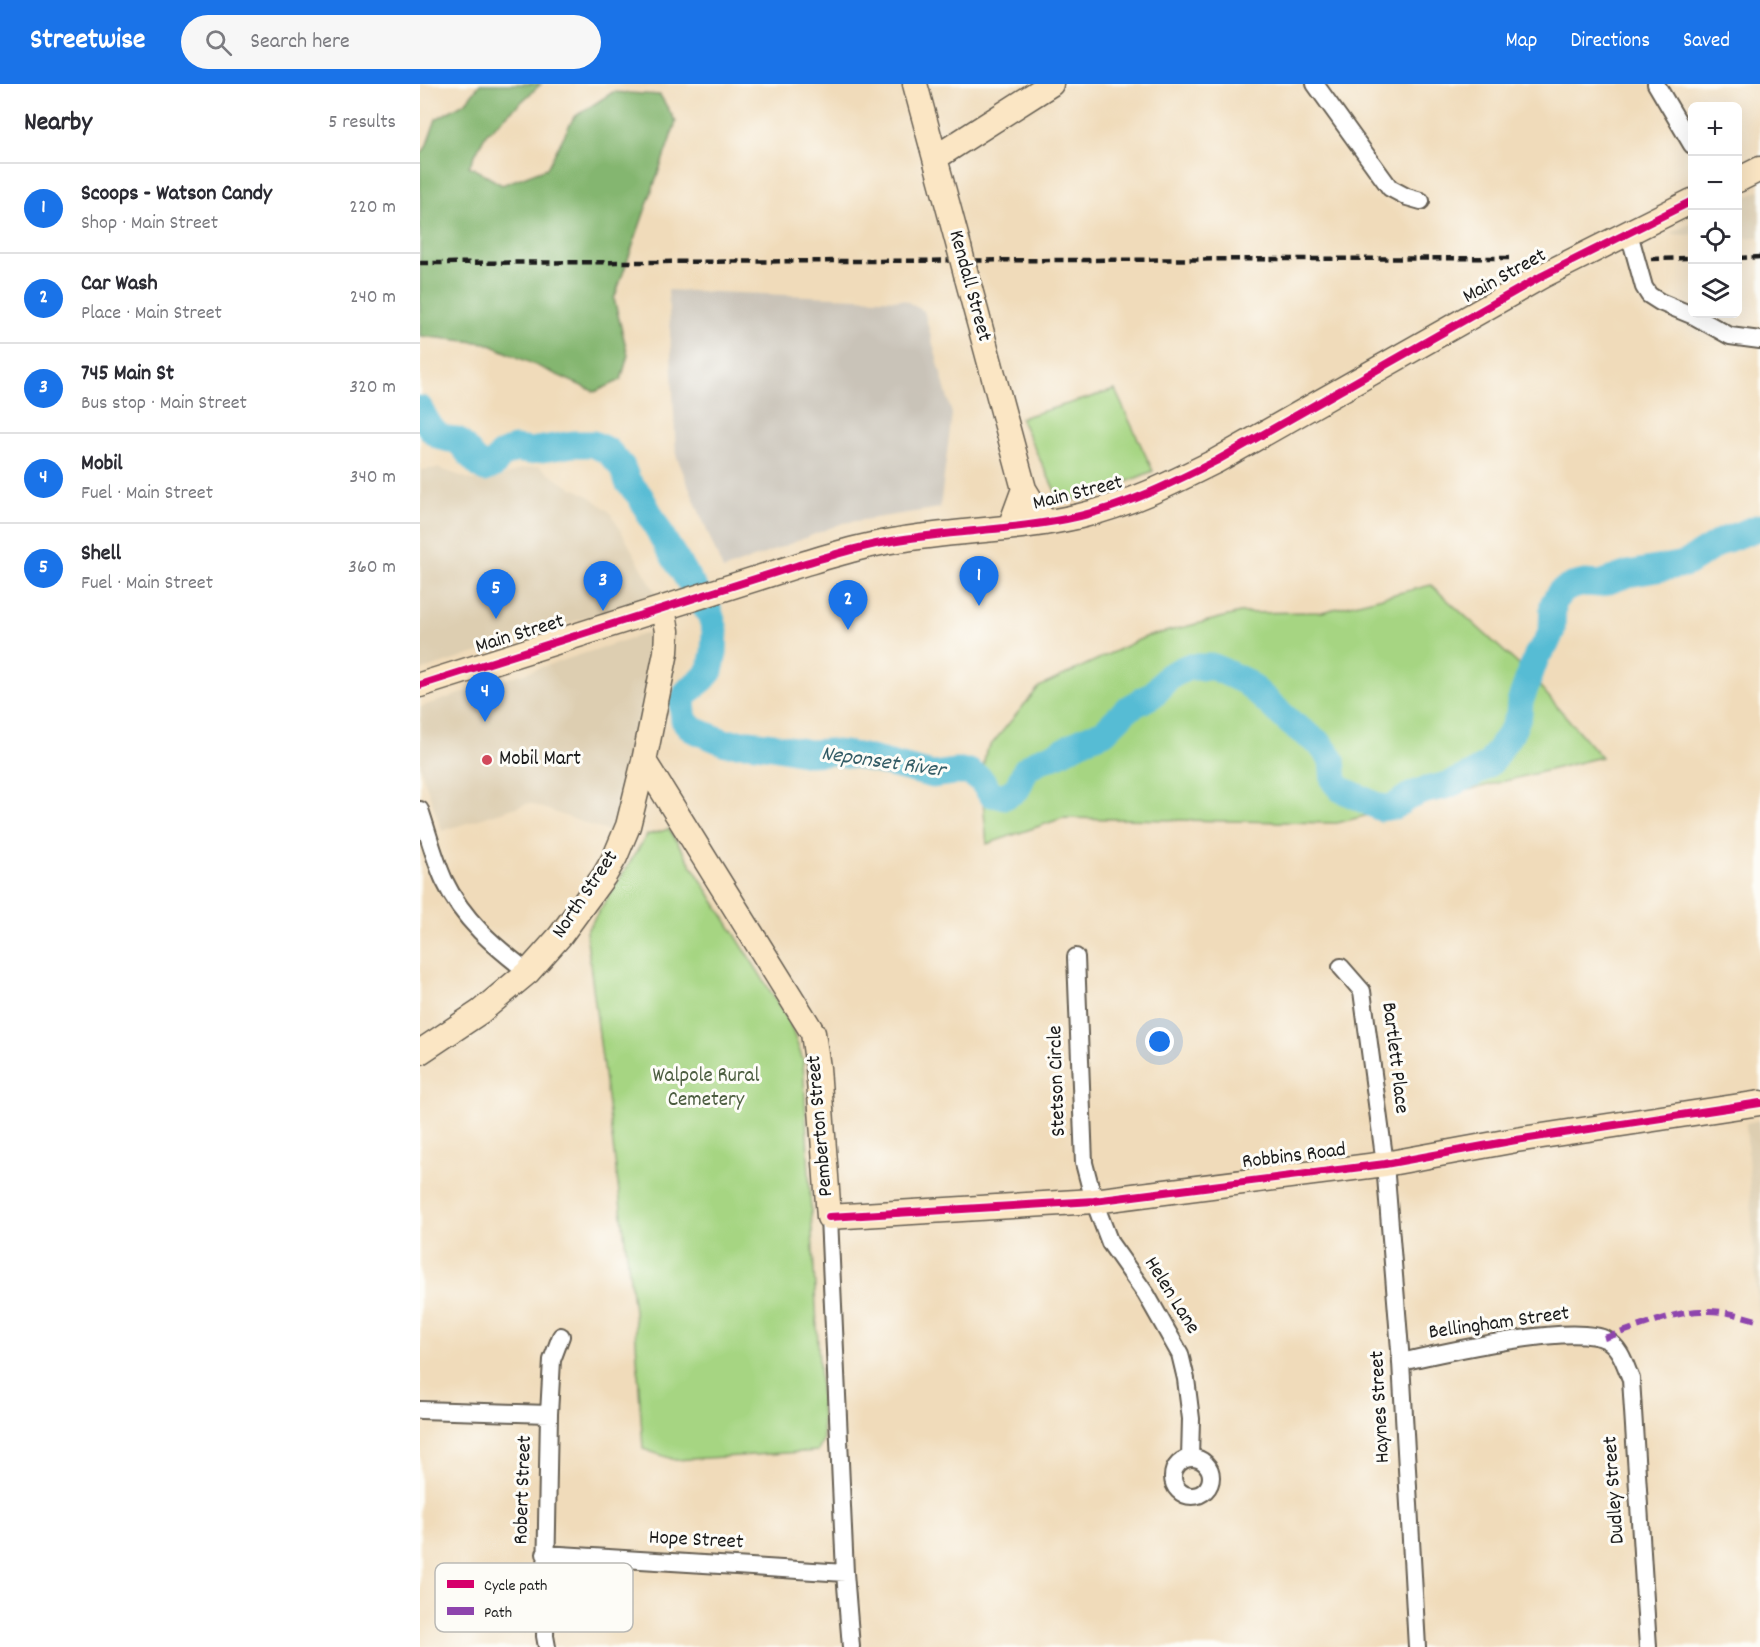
<!DOCTYPE html>
<meta charset="utf-8">
<style>
body{margin:0;font-family:Dekko,sans-serif;background:#f7f7f7;color:#2b2b33}
.controls{position:absolute;right:18px;top:18px;display:grid;overflow:hidden;border-radius:9px;box-shadow:0 6px 24px #0002}
.controls button{width:54px;height:54px;display:grid;place-items:center;padding:0;border:0;border-bottom:2px solid #e1e1e2;background:#fff;color:#2b2b33;font:30px sans-serif}
.you{position:absolute;left:740px;top:958px;width:21px;height:21px;margin:-15px;border:4px solid #fff;border-radius:50%;background:#1a73e8;box-shadow:0 0 0 9px #1a73e833}
.badge{display:grid;place-items:center;width:39px;height:39px;border-radius:50%;background:#1a73e8;color:#fff;font-size:20px;font-weight:700}
.pin{position:absolute;translate:-50% -50px;filter:drop-shadow(0 2px 3px #0008)}
.pin::after{content:'';position:absolute;top:32px;width:21px;height:18px;background:inherit;clip-path:polygon(0 0,100% 0,50% 100%)}
.list{margin:0;padding:0;list-style:none}
h2{display:flex;justify-content:space-between;align-items:center;height:78px;margin:0;padding:0 24px;font-size:26px}
h2 small{font-size:20px;font-weight:400;color:#7c7c81}
.list li{display:grid;grid-template-columns:39px 1fr auto;gap:18px;align-items:center;box-sizing:border-box;height:90px;padding:0 24px;border-top:2px solid #e1e1e2}
.list b{display:block;font-size:22px;white-space:nowrap}
.list p{margin:0;font-size:20px;white-space:nowrap;color:#7c7c81}
.list em{font-size:20px;font-style:normal;color:#7c7c81}
.icon{flex:none;width:33px;height:33px;fill:none;stroke:currentColor;stroke-width:2;stroke-linecap:round;stroke-linejoin:round}
.map{position:relative;flex:none;width:1340px;height:1563px;overflow:hidden}
header{display:flex;align-items:center;gap:36px;box-sizing:border-box;height:84px;padding:0 30px;background:#1a73e8;color:#fff}
header strong{font-size:28px}
nav{display:flex;gap:33px;margin-inline-start:auto;font-size:21px}
.search{width:420px;height:54px;background:#f7f7f7;display:flex;align-items:center;gap:15px;box-sizing:border-box;padding:0 21px;border-radius:33px;color:#7c7c81;font-size:22px}
main{display:flex}
aside{flex:1;background:#fff}
.map>svg:first-child{display:block}
.built{fill:#ddceb1}
.industrial{fill:#c9c3b8}
.green{fill:#a6d582;stroke:#61784f;stroke-width:1.5}
.forest{fill:#84b670;stroke:#506946;stroke-width:1.5}
.lines{fill:none;stroke-linecap:round;stroke-linejoin:round}
.river{stroke:#56bcd4;stroke-width:27}
.street-casing{stroke:#665f53;stroke-width:20}
.secondary-casing{stroke:#665f53;stroke-width:27}
.street{stroke:#fff;stroke-width:16}
.secondary{stroke:#fbe6c4;stroke-width:24}
.rail{stroke:#1c1c1c;stroke-width:4.5;stroke-dasharray:9 4.5;stroke-linecap:butt}
.secondary-bridge-casing{stroke:#665f53;stroke-width:27;stroke-linecap:butt}
.secondary-bridge{stroke:#fbe6c4;stroke-width:24}
.quiet{stroke:#8e44ad;stroke-width:6;stroke-dasharray:12 6;stroke-linecap:butt}
.cycleway-casing{stroke:#fdfcf7;stroke-width:11}
.cycleway{stroke:#d6006c;stroke-width:8}
.poi-dot{fill:#d1495b;stroke:#fdfcf7;stroke-width:2}
.labels{text-anchor:middle;dominant-baseline:central;stroke-width:6;stroke-linejoin:round;paint-order:stroke}
.street-label{font-size:21px;fill:#1c1c1c;stroke:#fdfcf7}
.poi-label{font-size:21px;fill:#1c1c1c;stroke:#fdfcf7;text-anchor:start}
.park-label{font-size:21px;fill:#4c5d40;stroke:#fdfcf7}
.water-label{font-size:22px;font-style:italic;fill:#335c66;stroke:#fdfcf7}
.key{fill:#fdfcf7;stroke:#bab9b5;stroke-width:1.5}
.key-label{font-size:16px;fill:#1c1c1c}
</style>
<header>
<strong>Streetwise</strong>
<div class="search"><svg class="icon" aria-label="search" viewBox="0 0 24 24"><circle cx="10" cy="10" r="6"/><path d="M15 15l6 6"/></svg>Search here</div>
<nav><a>Map</a><a>Directions</a><a>Saved</a></nav>
</header>
<main>
<aside>
<h2>Nearby<small>5 results</small></h2>
<ul class="list">
<li><span class="badge">1</span><div><b>Scoops - Watson Candy</b><p>Shop · Main Street</p></div><em>220 m</em></li>
<li><span class="badge">2</span><div><b>Car Wash</b><p>Place · Main Street</p></div><em>240 m</em></li>
<li><span class="badge">3</span><div><b>745 Main St</b><p>Bus stop · Main Street</p></div><em>320 m</em></li>
<li><span class="badge">4</span><div><b>Mobil</b><p>Fuel · Main Street</p></div><em>340 m</em></li>
<li><span class="badge">5</span><div><b>Shell</b><p>Fuel · Main Street</p></div><em>360 m</em></li>
</ul>
</aside>
<div class="map">
<svg width="1340" height="1563" viewBox="0 0 1340 1563">
<rect width="100%" height="100%" fill="#fdfcf7"/>
<filter id="ink" filterUnits="userSpaceOnUse"><feTurbulence type="fractalNoise" baseFrequency=".0167" numOctaves="2"/><feDisplacementMap in="SourceGraphic" scale="12" xChannelSelector="R" yChannelSelector="G"/><feConvolveMatrix kernelMatrix="1 2 1 2 8 2 1 2 1" color-interpolation-filters="sRGB"/></filter>
<filter id="wash" filterUnits="userSpaceOnUse"><feTurbulence type="fractalNoise" baseFrequency=".008" numOctaves="4" result="noise"/><feDisplacementMap in="SourceGraphic" scale="24" xChannelSelector="R" yChannelSelector="G"/><feGaussianBlur stdDeviation="1.35" result="paint"/><feColorMatrix in="noise" values="0 0 0 0 0 0 0 0 0 0 0 0 0 0 0 0 0 1.4 0 .05"/><feComposite in="paint" operator="in"/></filter>
<g filter="url(#wash)">
<rect width="100%" height="100%" fill="#f0dbba"/>
<path class="built" d="M1340 106V154L1318 153V117Z
M1272 139V151L1249 150Z
M119 382 143 399 171 413 191 429 237 511 0 587V386L18 384 52 396 79 394 101 385Z
M230 548 233 563 216 671 189 748 109 719 22 747 0 683V623Z
M1340 1036V1240L1336 1204 1326 1039Z"/>
<path class="industrial" d="M248 206 484 216 504 227 532 330 520 424 423 439 303 486 256 371Z"/>
<path class="green" d="M695 306 733 387 663 416 638 413 600 334Z
M1011 501 1110 591 1181 673 917 739 643 734 567 760 561 696 566 667 619 603 725 553 820 529 902 528Z
M249 745 369 937 383 976 403 1356 398 1367 255 1376 223 1365 214 1227 166 848 227 751Z"/>
<path class="forest" d="M60 0H121L66 50 49 82 82 101 127 84 154 33 193 8 240 11 256 38 194 215 208 271 201 296 175 308 66 259 0 252V71L6 63 16 35 46 18Z"/>
<g class="lines">
<path class="river" d="M0 325C10 344 14 355 37 356 47 365 53 377 65 385L74 381 81 371 95 365 110 367 153 360H173L188 367 202 383 208 398 220 412 246 460 290 530 295 546 294 569 290 587 282 596 267 608 262 620 264 636 272 645 306 659H329L353 662 389 669 410 668 439 672 513 691 534 688H549L561 696 571 710 585 712 597 705 606 685 618 677 637 670 665 655 684 648 707 625 734 610 749 592 768 583H794L826 598 872 640 900 660 912 676 914 697 921 705 961 724 975 722 988 713 1002 707 1028 701 1055 689 1071 678 1093 645 1099 630 1100 618 1117 571 1126 560 1132 546 1133 520 1140 508 1152 502 1165 499 1180 500 1208 490 1265 480 1302 457 1340 443"/>
</g>
</g>
<g filter="url(#ink)">
<g class="lines">
<defs>
<path id="street" d="M895 0 970 104 987 113 1001 117
M1236 0 1272 61
M1206 150 1212 160 1224 203 1229 211 1240 218 1274 232 1310 252 1340 256
M0 726C8 749 14 774 24 796 43 836 74 862 108 888
M656 873 664 1079 674 1117 690 1159 726 1210 760 1270 766 1295 771 1335 770 1374
M921 883 942 907 965 1080 981 1278 997 1563
M409 1133 425 1489 431 1563
M981 1278C1021 1269 1154 1238 1187 1256 1201 1264 1205 1281 1211 1295L1228 1563
M0 1326 129 1330
M753 1393a19 19 0 1 1 38 0a19 19 0 1 1-38 0Z
M125 1470 425 1489
M127 1563 125 1552 129 1330 132 1276 141 1252"/>
<path id="secondary" d="M495 0 539 163
M515 74 631 0
M1318 96 1340 85
M547 194 604 405
M590 443 604 405 625 439
M0 601 376 482C410 472 444 461 478 456 539 446 600 446 660 432 708 421 752 399 796 377L1122 192 1272 117
M224 677 393 949 398 984 409 1133 674 1117 965 1080 1096 1056 1340 1019
M0 968 60 928 108 888 140 852 184 792 195 773 208 742 224 677 246 568 247 547 243 525"/>
</defs>
<use href="#street" class="street-casing"/>
<use href="#secondary" class="secondary-casing"/>
<use href="#street" class="street"/>
<use href="#secondary" class="secondary"/>
<path class="rail" d="M1318 174 1340 173
M1231 175 1272 174
M0 179 1092 174"/>
<defs>
<path id="secondary-bridge" d="M539 163 547 194"/>
</defs>
<use href="#secondary-bridge" class="secondary-bridge-casing"/>
<use href="#secondary-bridge" class="secondary-bridge"/>
<path class="quiet" d="M1184 1254C1211 1246 1253 1228 1280 1227 1301 1226 1320 1231 1340 1237"/>
<defs>
<path id="cycleway" d="M0 601 376 482C410 472 444 461 478 456 539 446 600 446 660 432 708 421 752 399 796 377L1122 192 1272 117
M409 1133 674 1117 965 1080 1096 1056 1340 1019"/>
</defs>
<use href="#cycleway" class="cycleway-casing"/>
<use href="#cycleway" class="cycleway"/>
</g>
</g>
<circle class="poi-dot" cx="67" cy="676" r="6"/>
<g class="labels">
<g class="street-label">
<text transform="translate(1085 193) rotate(-29)">Main Street</text>
<text transform="translate(549 202) rotate(75)">Kendall Street</text>
<text transform="translate(658 410) rotate(-14)">Main Street</text>
<text transform="translate(100 551) rotate(-17)">Main Street</text>
<text transform="translate(166 811) rotate(-56)">North Street</text>
<text transform="translate(974 974) rotate(83)">Bartlett Place</text>
<text transform="translate(638 997) rotate(-92)">Stetson Circle</text>
<text transform="translate(401 1042) rotate(-95)">Pemberton Street</text>
<text transform="translate(874 1073) rotate(-7)">Robbins Road</text>
<text transform="translate(751 1212) rotate(58)">Helen Lane</text>
<text transform="translate(1079 1240) rotate(-8)">Bellingham Street</text>
<text transform="translate(961 1323) rotate(-93)">Haynes Street</text>
<text transform="translate(104 1406) rotate(-88)">Robert Street</text>
<text transform="translate(1195 1406) rotate(-94)">Dudley Street</text>
<text transform="translate(276 1457) rotate(3)">Hope Street</text>
</g>
<g class="poi-label">
<text x="79" y="676">Mobil Mart</text>
</g>
<g class="park-label">
<text x="286" y="993">Walpole Rural<tspan x="286" dy="24">Cemetery</tspan></text>
</g>
<g class="water-label">
<text transform="translate(463 679) rotate(8)">Neponset River</text>
</g>
</g>
<rect x="15" y="1479" width="198" height="69" rx="9" class="key"/>
<rect x="27" y="1496" width="27" height="8" fill="#d6006c"/>
<rect x="27" y="1523" width="27" height="8" fill="#8e44ad"/>
<g class="key-label">
<text x="64" y="1506">Cycle path</text>
<text x="64" y="1533">Path</text>
</g>
</svg>
<div class="controls">
<button>+</button>
<button>−</button>
<button><svg class="icon" aria-label="locate" viewBox="0 0 24 24"><circle cx="12" cy="12" r="6"/><path d="M12 2v4M12 18v4M2 12h4M18 12h4"/></svg></button>
<button><svg class="icon" aria-label="layers" viewBox="0 0 24 24"><path d="M12 4l9 5-9 5-9-5zM3 14l9 5 9-5"/></svg></button>
</div>
<div class="you"></div>
<div class="pin badge" style="left:559px;top:522px">1</div>
<div class="pin badge" style="left:428px;top:546px">2</div>
<div class="pin badge" style="left:183px;top:527px">3</div>
<div class="pin badge" style="left:65px;top:638px">4</div>
<div class="pin badge" style="left:76px;top:535px">5</div>
</div>
</main>
